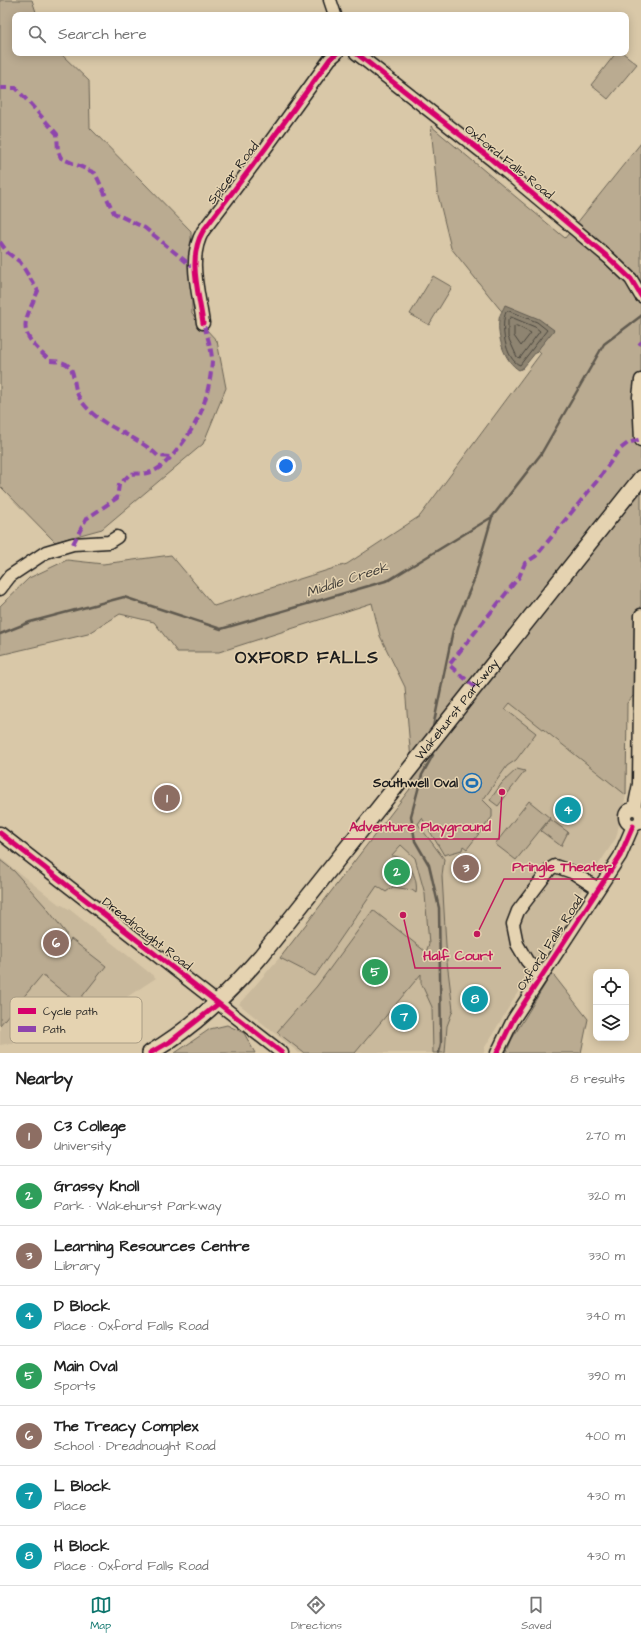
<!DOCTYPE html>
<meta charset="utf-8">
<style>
body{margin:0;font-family:"Architects Daughter",sans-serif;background:#f2f2f2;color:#222}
.controls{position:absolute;right:12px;bottom:12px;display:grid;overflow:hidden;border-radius:8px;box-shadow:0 2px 10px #0003}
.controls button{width:36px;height:36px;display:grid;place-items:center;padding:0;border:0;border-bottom:1px solid #e0e0e0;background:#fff;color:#222;font:20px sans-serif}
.you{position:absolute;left:286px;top:466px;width:14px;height:14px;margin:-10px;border:3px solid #fff;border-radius:50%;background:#1a73e8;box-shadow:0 0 0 6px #1a73e833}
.badge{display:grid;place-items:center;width:26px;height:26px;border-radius:50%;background:#0f766e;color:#fff;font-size:13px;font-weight:700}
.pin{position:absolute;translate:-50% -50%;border:2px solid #fff;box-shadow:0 1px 4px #0006}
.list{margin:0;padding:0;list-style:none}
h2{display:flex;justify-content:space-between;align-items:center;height:52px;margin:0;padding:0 16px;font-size:17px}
h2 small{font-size:13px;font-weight:400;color:#767676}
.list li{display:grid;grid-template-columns:26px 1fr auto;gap:12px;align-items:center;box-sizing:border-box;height:60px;padding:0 16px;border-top:1px solid #e0e0e0}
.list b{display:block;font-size:15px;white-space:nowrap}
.list p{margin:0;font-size:13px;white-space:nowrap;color:#767676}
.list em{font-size:13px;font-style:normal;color:#767676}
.icon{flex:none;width:22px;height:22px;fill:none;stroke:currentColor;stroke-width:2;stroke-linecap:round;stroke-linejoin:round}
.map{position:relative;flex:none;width:641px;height:1053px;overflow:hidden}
.search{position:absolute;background:#fff;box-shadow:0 2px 10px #0003;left:12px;right:12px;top:12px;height:44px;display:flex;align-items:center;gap:10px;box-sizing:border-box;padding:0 14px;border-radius:8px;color:#767676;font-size:15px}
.sheet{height:532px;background:#fff}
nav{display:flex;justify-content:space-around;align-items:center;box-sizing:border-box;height:56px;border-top:1px solid #e0e0e0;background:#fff;font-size:11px;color:#767676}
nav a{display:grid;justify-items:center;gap:2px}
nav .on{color:#0f766e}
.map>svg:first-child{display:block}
.built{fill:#c9b99c}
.green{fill:#baab91;stroke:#6b6456}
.water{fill:#8e8471;stroke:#605a4f}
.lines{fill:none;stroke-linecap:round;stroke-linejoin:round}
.shore{stroke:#4a463e;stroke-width:1}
.stream{stroke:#605a4f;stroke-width:2.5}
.minor-casing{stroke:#1c1c1c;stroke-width:15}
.major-casing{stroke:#1c1c1c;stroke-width:18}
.minor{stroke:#e5d3b1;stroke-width:12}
.major{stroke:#e5d3b1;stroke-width:15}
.quiet{stroke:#8e44ad;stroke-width:4;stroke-dasharray:8 4;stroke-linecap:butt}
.cycleway-casing{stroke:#e5d3b1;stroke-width:8}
.cycleway{stroke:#d6006c;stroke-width:5}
.labels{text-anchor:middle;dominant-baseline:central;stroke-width:3;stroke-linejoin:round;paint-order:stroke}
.street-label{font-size:13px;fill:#1c1c1c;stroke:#e5d3b1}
.poi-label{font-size:13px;font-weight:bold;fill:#1c1c1c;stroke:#e5d3b1;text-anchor:end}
.water-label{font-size:14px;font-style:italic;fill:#44403a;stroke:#e5d3b1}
.district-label{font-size:17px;font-weight:bold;letter-spacing:1px;fill:#1c1c1c;stroke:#e5d3b1}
.key{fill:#e5d3b1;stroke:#a99c84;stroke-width:1}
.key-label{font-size:11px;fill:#1c1c1c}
.leader{fill:none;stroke:#c2185b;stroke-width:1.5}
.callout-dot{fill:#c2185b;stroke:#e5d3b1;stroke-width:1.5}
.callout-label{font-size:14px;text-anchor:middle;font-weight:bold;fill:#c2185b;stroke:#e5d3b1;stroke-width:3;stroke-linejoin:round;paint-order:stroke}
</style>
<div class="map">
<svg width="641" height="1053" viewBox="0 0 641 1053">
<rect width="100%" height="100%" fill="#d9c8a8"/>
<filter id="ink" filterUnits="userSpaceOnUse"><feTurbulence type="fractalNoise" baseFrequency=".025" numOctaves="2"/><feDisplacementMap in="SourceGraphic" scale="8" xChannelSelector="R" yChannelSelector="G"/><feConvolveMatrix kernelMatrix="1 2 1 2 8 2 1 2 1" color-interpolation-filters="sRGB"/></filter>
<g filter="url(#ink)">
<path class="built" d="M510 703 626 795 616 838 549 940 485 1047 484 1053H299L239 1004 280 957 413 785 435 801Z
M0 858 56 902 69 909 156 978 84 1025 37 1039 0 1045Z"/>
<path class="green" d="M0 0H32L37 15H15V53H60L89 81 90 128 191 231 192 314 217 341 226 388 203 444 102 529 55 542 0 486Z
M616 53H623L637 64 608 99 591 85Z
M431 126 565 238 641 143V687L627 703 626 795 510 703 505 709 536 733 516 760 507 766 483 800 492 809V817L467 849 463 846 462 850 444 855 422 818 418 824 444 859 442 876 447 962 453 1010 447 1026 445 1053H433L432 1007 421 983V974L355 1053H304L277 1032 317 986 373 910 426 952 429 944 425 894 415 858 401 845 391 856C407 855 419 878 416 893L412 890 393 887 386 892 377 886 315 976 280 958 413 785 405 687 380 636 372 603 219 652H177L154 622 120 614 88 634 0 655V606L29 578 67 560 103 564 171 555 214 606 347 564 420 516 541 353 499 308 451 248 437 191Z
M433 276 452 287 429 325 410 314Z
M517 769 525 771 498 806 490 800 502 783Z
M529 801 550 818 516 860 495 844Z
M550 819 568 832 561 846 541 831Z
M0 860 14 871 45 906 66 933V946L71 939 106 966 77 1003 42 975 0 1025Z
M552 973 588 1019 581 1053H506L512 1039Z
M227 1025 244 1033 255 1053H175L210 1029Z"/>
<path class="water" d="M505 305 539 319 554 330 523 368 519 370C504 361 497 337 499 320 499 315 503 310 505 305Z"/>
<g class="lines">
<path class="shore" d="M509 311 537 322 547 330 520 365C505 360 500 325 506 312Z
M511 317 535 327 540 331 520 358 517 357 508 337V321Z
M517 326 531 333 521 346 514 336V327Z"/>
<path class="stream" d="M0 634 30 622 124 597 221 629 389 580 492 517 541 454 604 344 641 316
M433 727 453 630 474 580 492 517
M433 755 422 775 411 816 415 841 429 865 439 908 441 1043 439 1053"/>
<defs>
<path id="minor" d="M330 0 335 15
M356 53 491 159 609 258 631 279 641 296
M203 323C199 293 187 258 203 231L265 149 330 59 337 53
M641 380 639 397 641 440
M0 589 10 576 46 552 73 544 109 542 117 537
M625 817a8 8 0 1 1 16 0a8 8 0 1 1-16 0Z
M634 809 639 784 641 615
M0 833 282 1053
M541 976 527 961 517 944 513 924 518 911 550 869 555 866 572 872 598 889
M497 1053 513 1020 620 856 633 826"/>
<g id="major">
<path id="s1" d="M150 1053C194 1027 228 994 261 956L641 478"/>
</g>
</defs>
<use href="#minor" class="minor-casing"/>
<use href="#major" class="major-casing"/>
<use href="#minor" class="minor"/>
<use href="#major" class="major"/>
<path class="quiet" d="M0 88H16L57 134 58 151 61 158 95 173 114 213 145 228 195 269
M0 242 8 253 20 262 38 291C21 328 18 331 50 361 78 361 71 375 77 393 79 399 86 407 90 411 109 430 138 436 158 456L171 457
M639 342 641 344
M73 544 86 519 117 498 119 485 130 474C136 473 143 474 148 473 168 469 193 430 201 412 207 396 211 378 212 361 212 349 207 335 203 323
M475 687 449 665 519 577 525 563 536 556 597 481 619 450 628 443 641 439"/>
<defs>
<path id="cycleway" d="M356 53 491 159 609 258 631 279 641 296
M203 323C199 293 187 258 203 231L265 149 330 59 337 53
M0 833 282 1053
M150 1053 171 1041 218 1004
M497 1053 513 1020 620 856 633 826"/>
</defs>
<use href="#cycleway" class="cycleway-casing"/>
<use href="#cycleway" class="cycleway"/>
</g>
</g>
<defs>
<symbol id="stadium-ring" viewBox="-11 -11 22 22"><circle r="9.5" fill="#e5d3b1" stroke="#1f6fb2" stroke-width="1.5"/><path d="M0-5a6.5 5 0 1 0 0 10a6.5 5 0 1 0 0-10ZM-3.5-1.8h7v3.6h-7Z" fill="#1f6fb2"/></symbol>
</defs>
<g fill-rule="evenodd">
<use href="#stadium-ring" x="461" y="772" width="22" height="22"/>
</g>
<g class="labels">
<g class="street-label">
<text transform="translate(509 162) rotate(39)">Oxford Falls Road</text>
<text transform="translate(233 173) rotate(-52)">Spicer Road</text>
<text stroke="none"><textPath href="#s1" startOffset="463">Wakehurst Parkway</textPath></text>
<text transform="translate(147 934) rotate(38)">Dreadnought Road</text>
<text transform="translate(550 943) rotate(-57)">Oxford Falls Road</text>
</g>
<g class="poi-label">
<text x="458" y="783">Southwell Oval</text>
</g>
<g class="water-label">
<text transform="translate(347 580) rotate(-18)">Middle Creek</text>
</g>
<g class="district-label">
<text x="307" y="658">OXFORD FALLS</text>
</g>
</g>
<rect x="10" y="997" width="132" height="46" rx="6" class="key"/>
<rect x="18" y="1008" width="18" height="6" fill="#d6006c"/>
<rect x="18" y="1026" width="18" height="6" fill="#8e44ad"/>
<g class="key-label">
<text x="43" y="1015">Cycle path</text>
<text x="43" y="1033">Path</text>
</g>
<path class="leader" d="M502 792L499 839H341M477 934L504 879H620M403 915L415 968H501"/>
<g class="callout-dot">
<circle cx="502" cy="792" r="4"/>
<circle cx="477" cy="934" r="4"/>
<circle cx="403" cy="915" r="4"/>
</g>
<g class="callout-label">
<text x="420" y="831">Adventure Playground</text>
<text x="562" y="871">Pringle Theater</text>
<text x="458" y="960">Half Court</text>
</g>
</svg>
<div class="controls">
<button><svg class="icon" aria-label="locate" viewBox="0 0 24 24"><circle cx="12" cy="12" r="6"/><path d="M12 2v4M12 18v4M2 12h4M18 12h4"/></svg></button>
<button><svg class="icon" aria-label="layers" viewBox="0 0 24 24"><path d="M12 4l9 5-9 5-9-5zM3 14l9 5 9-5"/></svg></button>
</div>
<div class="you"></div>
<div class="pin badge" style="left:167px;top:798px;background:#8d6e63">1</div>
<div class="pin badge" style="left:397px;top:872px;background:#2e9e5b">2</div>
<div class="pin badge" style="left:466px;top:868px;background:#8d6e63">3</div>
<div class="pin badge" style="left:568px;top:810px;background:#0f9aa8">4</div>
<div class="pin badge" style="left:375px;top:972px;background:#2e9e5b">5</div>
<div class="pin badge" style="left:56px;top:943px;background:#8d6e63">6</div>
<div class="pin badge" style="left:404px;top:1017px;background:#0f9aa8">7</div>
<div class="pin badge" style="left:475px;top:999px;background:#0f9aa8">8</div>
<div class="search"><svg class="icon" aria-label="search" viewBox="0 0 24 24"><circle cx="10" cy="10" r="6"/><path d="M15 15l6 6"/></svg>Search here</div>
</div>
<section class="sheet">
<h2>Nearby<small>8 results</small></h2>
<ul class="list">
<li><span class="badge" style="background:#8d6e63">1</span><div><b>C3 College</b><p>University</p></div><em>270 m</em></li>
<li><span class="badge" style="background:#2e9e5b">2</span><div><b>Grassy Knoll</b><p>Park · Wakehurst Parkway</p></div><em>320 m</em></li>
<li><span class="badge" style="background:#8d6e63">3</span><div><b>Learning Resources Centre</b><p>Library</p></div><em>330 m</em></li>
<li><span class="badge" style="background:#0f9aa8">4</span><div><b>D Block</b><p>Place · Oxford Falls Road</p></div><em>340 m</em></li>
<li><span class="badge" style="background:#2e9e5b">5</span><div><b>Main Oval</b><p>Sports</p></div><em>390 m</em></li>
<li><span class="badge" style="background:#8d6e63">6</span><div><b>The Treacy Complex</b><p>School · Dreadnought Road</p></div><em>400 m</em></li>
<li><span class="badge" style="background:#0f9aa8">7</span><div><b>L Block</b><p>Place</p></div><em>430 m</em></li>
<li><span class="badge" style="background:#0f9aa8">8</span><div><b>H Block</b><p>Place · Oxford Falls Road</p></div><em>430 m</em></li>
</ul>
</section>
<nav>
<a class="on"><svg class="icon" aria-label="map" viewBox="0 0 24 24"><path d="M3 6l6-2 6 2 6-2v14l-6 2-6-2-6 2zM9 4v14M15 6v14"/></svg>Map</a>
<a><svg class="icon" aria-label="directions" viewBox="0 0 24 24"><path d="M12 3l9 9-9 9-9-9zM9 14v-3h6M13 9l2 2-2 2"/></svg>Directions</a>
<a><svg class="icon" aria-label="saved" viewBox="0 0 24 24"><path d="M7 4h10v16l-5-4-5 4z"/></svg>Saved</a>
</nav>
